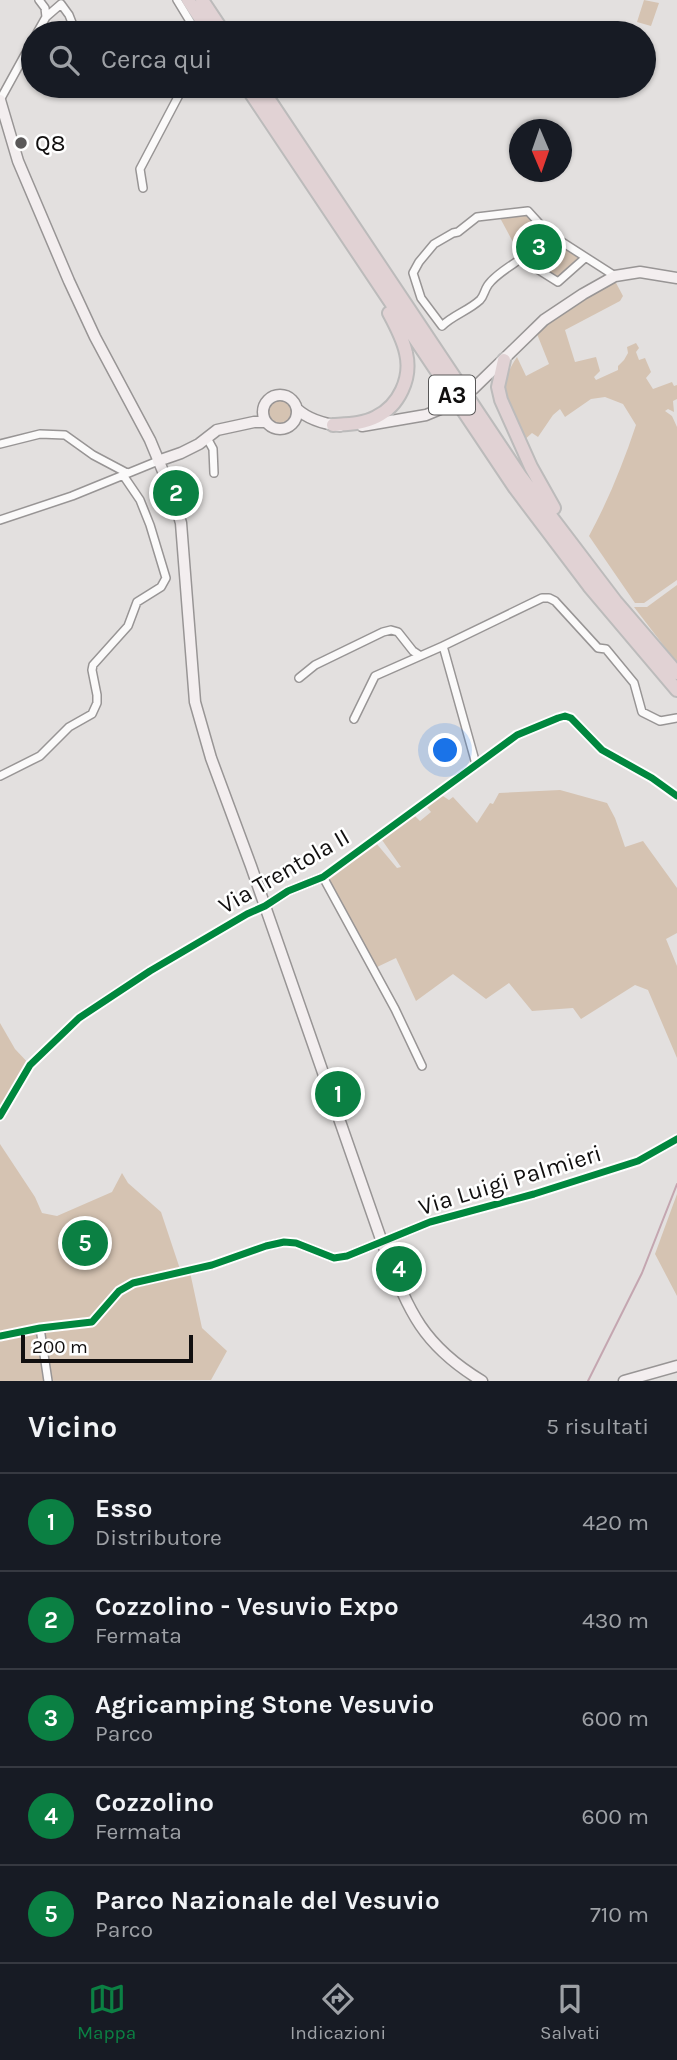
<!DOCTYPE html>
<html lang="it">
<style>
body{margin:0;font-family:Karla,sans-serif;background:#20242c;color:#f1f3f6}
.compass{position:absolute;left:509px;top:119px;width:63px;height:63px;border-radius:50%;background:#171b24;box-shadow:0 2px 5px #0004;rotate:178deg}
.scale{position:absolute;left:21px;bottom:18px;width:172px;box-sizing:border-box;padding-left:7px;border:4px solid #110f0f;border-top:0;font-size:19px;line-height:24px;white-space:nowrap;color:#110f0f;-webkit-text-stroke:5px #fff;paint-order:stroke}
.you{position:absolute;left:446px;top:751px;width:24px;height:24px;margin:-18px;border:5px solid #fff;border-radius:50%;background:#1a73e8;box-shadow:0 0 0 10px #1a73e833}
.badge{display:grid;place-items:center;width:46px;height:46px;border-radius:50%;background:#0b8043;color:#fff;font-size:23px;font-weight:700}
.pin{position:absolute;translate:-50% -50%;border:4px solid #fff;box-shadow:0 2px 7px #0006}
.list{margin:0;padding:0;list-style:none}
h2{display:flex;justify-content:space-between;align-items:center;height:91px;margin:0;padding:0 28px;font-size:30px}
h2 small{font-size:23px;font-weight:400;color:#9ea1a6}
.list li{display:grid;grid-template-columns:46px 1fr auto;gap:21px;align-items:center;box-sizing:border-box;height:98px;padding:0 28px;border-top:2px solid #363941}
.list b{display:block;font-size:26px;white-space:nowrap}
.list p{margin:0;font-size:23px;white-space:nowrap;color:#9ea1a6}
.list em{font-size:23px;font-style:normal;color:#9ea1a6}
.icon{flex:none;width:38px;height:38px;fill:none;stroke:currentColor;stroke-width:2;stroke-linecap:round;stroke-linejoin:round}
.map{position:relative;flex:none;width:677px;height:1381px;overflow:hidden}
.search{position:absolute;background:#171b24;box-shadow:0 2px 5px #0004;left:21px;right:21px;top:21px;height:77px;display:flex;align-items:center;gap:18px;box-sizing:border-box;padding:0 24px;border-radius:38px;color:#9ea1a6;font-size:26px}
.sheet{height:581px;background:#171b24}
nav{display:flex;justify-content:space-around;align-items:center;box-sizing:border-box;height:98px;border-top:2px solid #363941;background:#171b24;font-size:19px;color:#9ea1a6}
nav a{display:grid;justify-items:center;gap:4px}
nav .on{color:#0b8043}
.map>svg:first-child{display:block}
.green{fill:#d5c3b2}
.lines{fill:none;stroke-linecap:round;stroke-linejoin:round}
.stream{stroke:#c4a6b0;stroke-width:2}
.street-casing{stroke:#989595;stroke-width:10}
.secondary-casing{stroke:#989595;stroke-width:13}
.highway-casing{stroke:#bcbbbb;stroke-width:16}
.street{stroke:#fbfafa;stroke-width:7}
.secondary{stroke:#f3eeef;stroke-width:10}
.highway{stroke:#e1d2d4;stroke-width:12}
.cycleway-casing{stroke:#fff;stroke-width:11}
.cycleway{stroke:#00873e;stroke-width:7}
.poi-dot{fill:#5a5858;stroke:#fff;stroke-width:2.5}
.labels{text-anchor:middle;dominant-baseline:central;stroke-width:5;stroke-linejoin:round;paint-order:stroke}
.shield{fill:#fff;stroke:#585757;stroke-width:2}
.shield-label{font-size:23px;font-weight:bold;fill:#110f0f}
.poi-label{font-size:24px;fill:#110f0f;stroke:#fff;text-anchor:start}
.street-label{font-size:24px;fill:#110f0f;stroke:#fff}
</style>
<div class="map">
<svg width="677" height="1381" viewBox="0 0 677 1381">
<rect width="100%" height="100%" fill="#e3e0df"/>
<path class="green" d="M644 0 659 3 651 26 637 22Z
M526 213 530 216 539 229 581 260 558 279 521 257 499 216Z
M615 281 623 296 620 301 565 330 575 362 596 357 600 371 594 377 596 380 618 370V366L624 360 628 353 627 347 636 343 639 348 636 352 639 360 645 358 651 372 646 378 653 389 672 382 674 386 677 385V399L673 401 674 412 668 409 665 411 672 416 677 427V580L644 603H635L589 536C608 501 623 464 636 425L623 404 605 397 591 399 565 417 560 409 553 415 538 437 532 433 523 441C510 408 494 390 517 357L526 376 549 364 537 334 564 309Z
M266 412a14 14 0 1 1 28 0a14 14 0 1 1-28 0Z
M677 585V663L634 607H647Z
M560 790 607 803 615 818 625 847 643 841 677 888V933L666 939 677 966V1058L648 990 635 985 581 1019 573 1008 532 1011 509 983 486 999 453 974 416 1001 396 958 375 968 327 875 376 843 397 868 401 867 382 840 414 815 420 821 431 812 426 806 440 794 449 800 453 797 477 823 490 803 493 804 499 793Z
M0 1023 15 1049 32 1067 0 1120Z
M0 1144 35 1197 42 1213 57 1216 112 1192 122 1173 128 1183 161 1212 180 1269 190 1272 202 1328 227 1351 211 1380 0 1381Z
M677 1194V1296L655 1254Z"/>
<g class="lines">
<path class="stream" d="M588 1381 642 1273 677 1184"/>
<defs>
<path id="street" d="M39 0 45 8 46 17
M177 0 197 33
M37 33 46 17 61 4 69 15 76 33
M0 100 33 40
M143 188 140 169 179 95 187 86
M585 258 558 282 523 260H519C509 267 495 275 488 285 484 291 484 296 480 300 468 311 453 315 442 326L421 298 413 273 419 262 434 244 453 233 458 232 477 217 528 211 548 233 615 276
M207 438 213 449 214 473
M0 444 40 434 65 435 93 455 127 473
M0 520 72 496 158 461
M299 678 315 665 383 632 391 630 398 632 413 651 419 655
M354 719 375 676 443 646
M476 764 443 646 542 598H549L555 601 598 648 606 649 634 683 642 712 660 721 677 718
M0 776 40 756 69 727 92 714 97 703V695L92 670 93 665 128 626 137 602 161 587 166 578 150 525 140 500 123 475
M323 877 395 1009 422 1066
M0 1116 30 1065 79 1018 150 971 247 914 265 906 288 891 323 877 517 735 558 718 565 716 571 718 602 750 652 778 677 796
M40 1328 48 1381
M0 1336 40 1328 92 1322 119 1291 133 1283 212 1265 266 1246 284 1242 296 1243 334 1258 347 1256 430 1222 534 1194 638 1161 677 1139"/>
<path id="secondary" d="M0 100 18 161 69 281 95 337 150 440 172 493 181 523 195 702 211 758 251 866 382 1242C408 1308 419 1343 482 1381
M473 389 544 320 583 294 615 276 640 272 677 278
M263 412a17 17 0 1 1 34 0a17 17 0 1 1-34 0Z
M297 409C309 420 325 424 340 426
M362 426 426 415 450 405
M158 461 181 453 199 444 217 430 254 422H265
M624 1381 677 1366"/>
<path id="highway" d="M188 0 210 33
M202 0 224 33
M246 86 515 488 589 586 677 690
M260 86 521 477 616 602 677 673
M504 360 498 387 501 400 531 467 554 508
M333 425C347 424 363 424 376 417 399 406 412 378 406 353 403 339 396 326 389 313"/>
</defs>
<use href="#street" class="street-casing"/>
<use href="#secondary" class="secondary-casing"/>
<use href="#highway" class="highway-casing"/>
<use href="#street" class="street"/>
<use href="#secondary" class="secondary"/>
<use href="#highway" class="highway"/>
<defs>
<path id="cycleway" d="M0 1116 30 1065 79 1018 150 971 247 914 265 906 288 891 323 877 517 735 558 718 565 716 571 718 602 750 652 778 677 796
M0 1336 40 1328 92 1322 119 1291 133 1283 212 1265 266 1246 284 1242 296 1243 334 1258 347 1256 430 1222 534 1194 638 1161 677 1139"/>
</defs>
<use href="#cycleway" class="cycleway-casing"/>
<use href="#cycleway" class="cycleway"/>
</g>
<circle class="poi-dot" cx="21" cy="143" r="7"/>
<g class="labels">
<rect class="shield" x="429" y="375.5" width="46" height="39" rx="5"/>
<g class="shield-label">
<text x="452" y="395">A3</text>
</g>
<g class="poi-label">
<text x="35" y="143">Q8</text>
</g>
<g class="street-label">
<text transform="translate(284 871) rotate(-30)">Via Trentola II</text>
<text transform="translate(510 1180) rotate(-17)">Via Luigi Palmieri</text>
</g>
</g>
</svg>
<svg class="compass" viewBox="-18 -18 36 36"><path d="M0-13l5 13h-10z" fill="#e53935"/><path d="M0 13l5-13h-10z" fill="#9ea1a6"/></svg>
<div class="scale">200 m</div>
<div class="you"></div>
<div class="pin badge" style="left:338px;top:1094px">1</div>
<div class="pin badge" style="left:176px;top:493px">2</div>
<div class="pin badge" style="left:539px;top:247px">3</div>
<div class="pin badge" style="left:399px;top:1269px">4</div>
<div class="pin badge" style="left:85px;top:1243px">5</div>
<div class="search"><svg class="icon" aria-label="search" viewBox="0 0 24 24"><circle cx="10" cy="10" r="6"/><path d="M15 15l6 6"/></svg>Cerca qui</div>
</div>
<section class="sheet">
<h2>Vicino<small>5 risultati</small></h2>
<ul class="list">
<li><span class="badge">1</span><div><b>Esso</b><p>Distributore</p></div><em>420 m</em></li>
<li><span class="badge">2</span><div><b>Cozzolino - Vesuvio Expo</b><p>Fermata</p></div><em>430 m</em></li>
<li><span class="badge">3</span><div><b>Agricamping Stone Vesuvio</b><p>Parco</p></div><em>600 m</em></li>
<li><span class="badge">4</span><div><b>Cozzolino</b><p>Fermata</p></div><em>600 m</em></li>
<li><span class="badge">5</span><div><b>Parco Nazionale del Vesuvio</b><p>Parco</p></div><em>710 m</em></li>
</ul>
</section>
<nav>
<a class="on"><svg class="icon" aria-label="map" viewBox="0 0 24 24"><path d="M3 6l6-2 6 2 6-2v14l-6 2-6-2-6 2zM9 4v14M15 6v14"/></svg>Mappa</a>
<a><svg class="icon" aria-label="directions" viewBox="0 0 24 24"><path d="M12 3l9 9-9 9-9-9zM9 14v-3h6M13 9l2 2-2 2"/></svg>Indicazioni</a>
<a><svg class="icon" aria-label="saved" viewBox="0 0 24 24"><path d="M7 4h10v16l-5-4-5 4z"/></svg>Salvati</a>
</nav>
